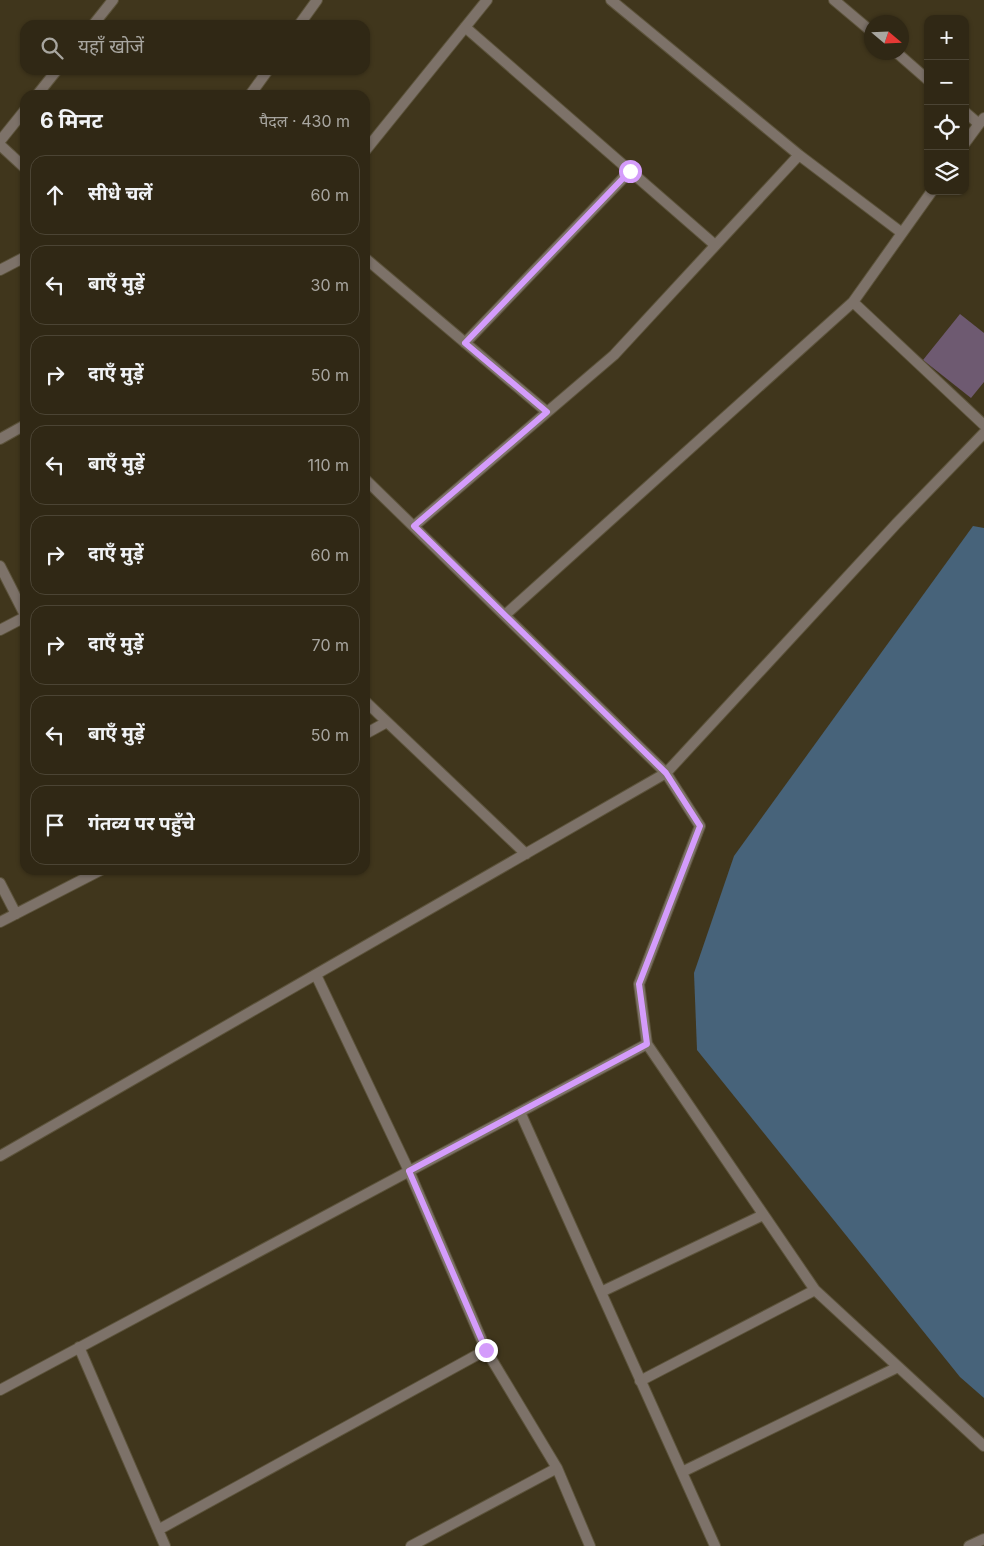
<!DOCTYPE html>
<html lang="hi">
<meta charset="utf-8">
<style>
body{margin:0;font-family:Inter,"Noto Sans Devanagari",sans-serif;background:#38301e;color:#f1f3f6}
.controls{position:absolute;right:15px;top:15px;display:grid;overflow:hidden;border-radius:10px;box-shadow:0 1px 4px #0004}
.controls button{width:45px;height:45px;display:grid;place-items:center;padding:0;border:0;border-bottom:1px solid #4b4434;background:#302815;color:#f1f3f6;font:25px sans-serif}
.compass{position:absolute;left:864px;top:15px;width:45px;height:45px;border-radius:50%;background:#302815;box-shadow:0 1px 4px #0004;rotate:109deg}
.stop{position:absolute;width:15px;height:15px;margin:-11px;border:4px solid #d49cfb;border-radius:50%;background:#fff}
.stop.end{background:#d49cfb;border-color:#fff;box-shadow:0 1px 5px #0008}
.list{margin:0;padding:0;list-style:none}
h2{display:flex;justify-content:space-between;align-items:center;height:65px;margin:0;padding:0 20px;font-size:21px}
h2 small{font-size:16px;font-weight:400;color:#a8a6a0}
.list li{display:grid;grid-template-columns:32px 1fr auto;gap:15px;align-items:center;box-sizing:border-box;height:80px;margin:0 10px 10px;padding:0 10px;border:1px solid #4b4434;border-radius:15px}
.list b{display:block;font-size:19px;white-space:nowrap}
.list em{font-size:16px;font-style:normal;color:#a8a6a0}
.icon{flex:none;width:28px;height:28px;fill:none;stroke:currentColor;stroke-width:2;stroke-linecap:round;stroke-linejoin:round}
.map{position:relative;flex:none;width:984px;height:1546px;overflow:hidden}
.search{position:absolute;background:#302815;box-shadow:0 1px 4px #0004;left:20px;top:20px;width:350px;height:55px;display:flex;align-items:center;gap:12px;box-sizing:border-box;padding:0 18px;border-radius:15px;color:#a8a6a0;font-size:19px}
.panel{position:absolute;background:#302815;box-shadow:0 1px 4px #0004;left:20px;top:90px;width:350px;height:785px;border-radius:15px}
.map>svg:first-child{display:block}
.water{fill:#47637a}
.building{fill:#6e5a71}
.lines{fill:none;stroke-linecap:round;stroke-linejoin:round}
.minor-casing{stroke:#5c533b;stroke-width:12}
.minor{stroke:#7d7269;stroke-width:10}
.route{stroke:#d49cfb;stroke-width:6}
</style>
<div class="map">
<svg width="984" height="1546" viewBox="0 0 984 1546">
<rect width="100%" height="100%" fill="#40361c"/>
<path class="water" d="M973 526 984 528V1398L960 1377 697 1050 694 973 734 856Z"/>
<path class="building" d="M960 314 984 333V382L971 398 923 360Z"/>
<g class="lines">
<defs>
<path id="minor" d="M611 0 799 155 902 233
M834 0 872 32
M93 25 113 0
M299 25 317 0
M465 27 715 245
M896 52 928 80
M37 95 57 70
M250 95 268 70
M965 112 979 124 984 118
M0 141 25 110
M965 143 979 124
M0 145 25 168
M365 151 487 0
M365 258 547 412
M0 270 25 257
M853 302 984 425
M465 343 630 171
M0 439 25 425
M365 479 666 773 700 826 639 984 647 1044 815 1290 984 1446
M414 526 614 355 799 155
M0 566 25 615
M505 615 853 302 932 191
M0 630 25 617
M365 701 526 854
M365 734 387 722
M0 883 16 914
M0 922 101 870
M316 975 409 1171 486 1350 557 1468
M520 1112 715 1546
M0 1156 666 773 897 523 984 433
M601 1292 763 1215
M79 1347 165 1546
M640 1381 815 1290
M0 1390 647 1044
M682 1472 898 1367
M158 1530 486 1350
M411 1546 557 1468 590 1546
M969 1546 984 1539"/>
</defs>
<use href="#minor" class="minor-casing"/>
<use href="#minor" class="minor"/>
</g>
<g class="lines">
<path class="route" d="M486 1350 409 1171 647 1044 639 984 700 826 666 773 414 526 547 412 465 343 630 171"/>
</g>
</svg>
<div class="controls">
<button>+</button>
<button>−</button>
<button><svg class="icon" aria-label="locate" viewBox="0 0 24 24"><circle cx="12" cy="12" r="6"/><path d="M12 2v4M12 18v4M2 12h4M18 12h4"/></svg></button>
<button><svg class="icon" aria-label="layers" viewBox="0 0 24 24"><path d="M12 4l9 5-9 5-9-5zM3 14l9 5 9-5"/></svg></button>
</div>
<svg class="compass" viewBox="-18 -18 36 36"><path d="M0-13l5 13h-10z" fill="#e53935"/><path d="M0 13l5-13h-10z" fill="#a8a6a0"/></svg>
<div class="stop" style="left:630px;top:171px"></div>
<div class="stop end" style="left:486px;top:1350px"></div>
<div class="search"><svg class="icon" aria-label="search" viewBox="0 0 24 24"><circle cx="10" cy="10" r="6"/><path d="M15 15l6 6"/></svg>यहाँ खोजें</div>
<section class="panel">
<h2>6 मिनट<small>पैदल · 430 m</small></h2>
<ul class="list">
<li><svg class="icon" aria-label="ahead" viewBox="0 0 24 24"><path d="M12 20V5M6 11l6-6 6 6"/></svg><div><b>सीधे चलें</b></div><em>60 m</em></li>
<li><svg class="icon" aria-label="left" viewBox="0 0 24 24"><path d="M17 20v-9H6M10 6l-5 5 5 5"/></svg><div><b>बाएँ मुड़ें</b></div><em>30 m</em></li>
<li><svg class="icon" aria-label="right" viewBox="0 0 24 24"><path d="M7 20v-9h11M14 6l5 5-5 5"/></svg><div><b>दाएँ मुड़ें</b></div><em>50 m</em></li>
<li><svg class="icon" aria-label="left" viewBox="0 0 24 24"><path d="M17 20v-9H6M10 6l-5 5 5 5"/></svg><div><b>बाएँ मुड़ें</b></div><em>110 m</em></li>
<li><svg class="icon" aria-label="right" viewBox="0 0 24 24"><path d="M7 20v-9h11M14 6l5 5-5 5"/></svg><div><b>दाएँ मुड़ें</b></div><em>60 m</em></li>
<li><svg class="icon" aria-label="right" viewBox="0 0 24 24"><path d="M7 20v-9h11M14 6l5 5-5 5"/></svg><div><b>दाएँ मुड़ें</b></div><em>70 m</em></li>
<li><svg class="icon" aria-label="left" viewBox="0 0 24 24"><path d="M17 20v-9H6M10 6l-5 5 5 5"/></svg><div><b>बाएँ मुड़ें</b></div><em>50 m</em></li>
<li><svg class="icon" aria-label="arrive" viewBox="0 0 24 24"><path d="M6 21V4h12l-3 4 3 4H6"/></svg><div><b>गंतव्य पर पहुँचे</b></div></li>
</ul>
</section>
</div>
